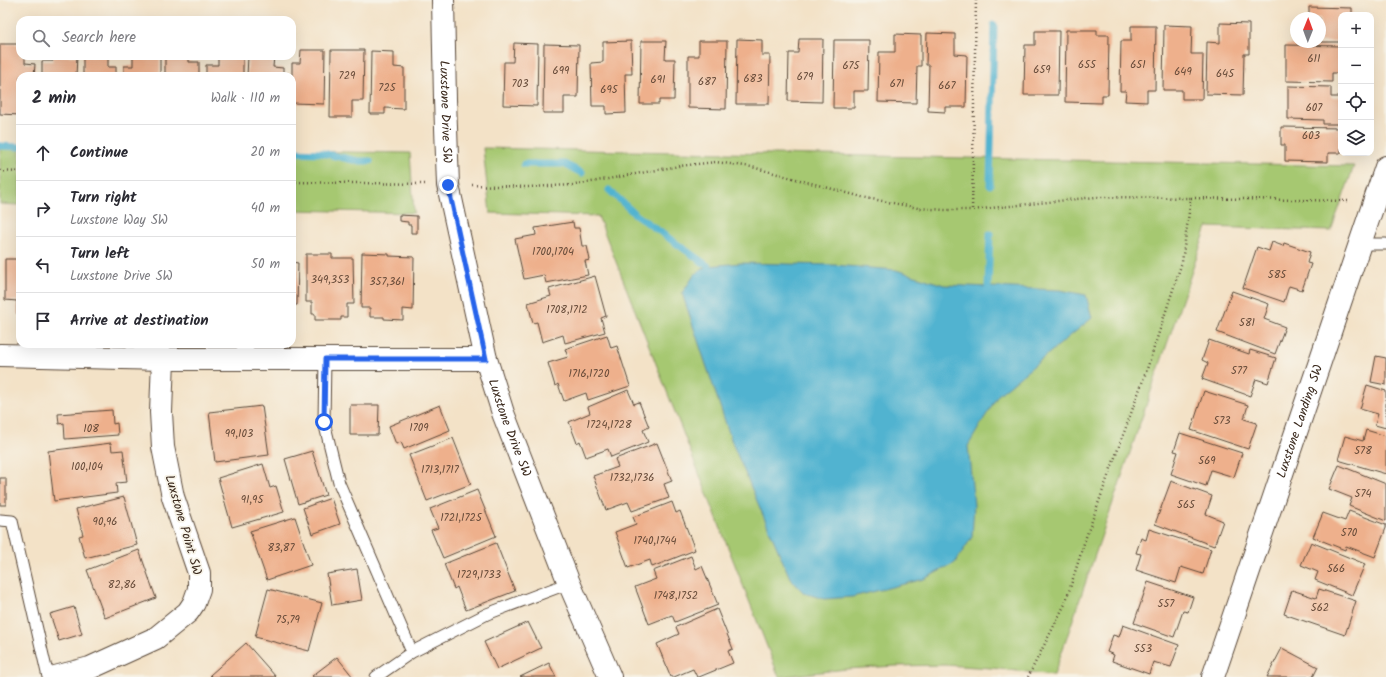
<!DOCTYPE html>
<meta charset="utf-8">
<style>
body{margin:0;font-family:Kalam,sans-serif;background:#f7f7f7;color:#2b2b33}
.controls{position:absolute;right:12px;top:12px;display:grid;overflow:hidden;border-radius:8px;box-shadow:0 4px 16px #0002}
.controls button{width:36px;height:36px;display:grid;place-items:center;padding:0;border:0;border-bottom:1px solid #e1e1e2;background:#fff;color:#2b2b33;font:20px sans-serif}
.compass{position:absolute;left:1290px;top:12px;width:36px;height:36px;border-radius:50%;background:#fff;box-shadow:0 4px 16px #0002;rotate:1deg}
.stop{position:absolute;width:12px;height:12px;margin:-9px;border:3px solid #2563eb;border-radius:50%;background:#fff}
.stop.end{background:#2563eb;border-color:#fff;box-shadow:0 1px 4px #0008}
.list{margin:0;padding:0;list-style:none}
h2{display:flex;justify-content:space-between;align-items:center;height:52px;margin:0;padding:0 16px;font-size:17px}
h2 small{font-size:13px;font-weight:400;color:#7c7c81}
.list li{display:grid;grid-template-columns:26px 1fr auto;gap:12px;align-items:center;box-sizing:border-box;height:56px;padding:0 16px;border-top:1px solid #e1e1e2}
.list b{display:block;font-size:15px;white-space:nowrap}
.list p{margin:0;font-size:13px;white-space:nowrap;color:#7c7c81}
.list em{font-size:13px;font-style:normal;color:#7c7c81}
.icon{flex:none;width:22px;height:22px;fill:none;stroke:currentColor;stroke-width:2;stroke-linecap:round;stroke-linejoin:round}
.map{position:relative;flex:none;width:1386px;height:677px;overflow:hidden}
.search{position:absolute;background:#fff;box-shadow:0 4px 16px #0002;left:16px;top:16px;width:280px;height:44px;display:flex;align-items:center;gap:10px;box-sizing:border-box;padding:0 14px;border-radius:12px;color:#7c7c81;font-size:15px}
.panel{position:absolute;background:#fff;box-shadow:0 4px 16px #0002;left:16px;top:72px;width:280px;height:276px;border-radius:12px}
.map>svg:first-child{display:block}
.green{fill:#a6c871;stroke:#707948}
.water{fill:#51b3d0;stroke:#466e77}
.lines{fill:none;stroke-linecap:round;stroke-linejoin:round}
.stream{stroke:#51b3d0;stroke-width:7}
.building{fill:#eeb08c}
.lane-casing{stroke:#574637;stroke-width:13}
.street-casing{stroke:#574637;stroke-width:24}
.path{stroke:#574637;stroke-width:2.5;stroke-dasharray:1 3;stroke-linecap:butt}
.lane{stroke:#fff;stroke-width:11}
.street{stroke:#fff;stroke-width:22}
.route{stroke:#2563eb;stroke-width:5}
.labels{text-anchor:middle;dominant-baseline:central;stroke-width:3.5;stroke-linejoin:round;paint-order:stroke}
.number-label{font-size:11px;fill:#684c3a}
.street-label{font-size:13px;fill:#3b2a1e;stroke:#f7f3e8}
</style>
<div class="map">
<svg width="1386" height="677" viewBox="0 0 1386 677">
<rect width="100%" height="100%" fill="#f7f3e8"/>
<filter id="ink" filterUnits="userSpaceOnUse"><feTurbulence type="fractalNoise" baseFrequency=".025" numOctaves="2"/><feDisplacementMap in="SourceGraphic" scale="8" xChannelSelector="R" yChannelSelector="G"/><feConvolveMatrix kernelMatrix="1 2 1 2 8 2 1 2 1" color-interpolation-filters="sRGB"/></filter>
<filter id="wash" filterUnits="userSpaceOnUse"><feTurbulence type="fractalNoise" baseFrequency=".012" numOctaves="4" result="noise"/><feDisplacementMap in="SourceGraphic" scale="16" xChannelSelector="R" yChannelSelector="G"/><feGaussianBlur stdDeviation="0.9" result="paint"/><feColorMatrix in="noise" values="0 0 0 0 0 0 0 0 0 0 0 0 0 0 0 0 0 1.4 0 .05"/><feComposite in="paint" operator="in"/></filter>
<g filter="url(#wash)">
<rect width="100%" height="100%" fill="#f3e2c7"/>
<path class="green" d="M0 145H20V205L0 204Z
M483 148 1354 166 1331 231 1207 227 1054 675 991 668 945 665 895 666 846 669 779 677 598 216 490 213Z
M292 151 410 153 414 213 292 210Z"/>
<path class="water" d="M741 263 834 265 896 270 944 285 1060 290 1086 295 1092 318 998 395 968 446 974 505 972 537 955 563 924 579 852 597 824 599 804 593 790 578 733 445 682 293 695 274 708 266Z"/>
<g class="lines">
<path class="stream" d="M0 146 20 147
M292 152 322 153 358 161H370
M524 164H564L582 173
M990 185 994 25
M609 190 635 214 708 266
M988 287 990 234"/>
</g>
<g id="blocks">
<path class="building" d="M1309 7 1352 8V15H1341V42H1320V18H1309Z
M1220 23 1249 24V54H1244L1243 95 1206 94 1207 42 1220 43Z
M1164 25 1192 26 1191 54H1203L1202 99H1182V90H1163Z
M1131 26H1156L1155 90H1147V102L1125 101 1126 91H1120L1121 41H1131Z
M1066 30H1097V35H1109L1108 95H1102V103L1065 102Z
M1035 31H1059L1058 95H1024L1025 45H1035Z
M927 33 955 34V54L967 55 966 107H945V112L928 111 929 65H926Z
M895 34 921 35V66H917L916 103 878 102 879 52H895Z
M737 39 762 40V55H770L769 104H736Z
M799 39H823L822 102 788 101 789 53H798Z
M834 40H869L868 91H854V108H833Z
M631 41 632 74H625L626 113 606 114V106H592L591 63 603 62V42Z
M641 41H666L665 59H675L674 100H659V104H640Z
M699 41H727L726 109 688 108V56H699Z
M514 43 538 44 537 106 503 105 504 62H513Z
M0 44H20V56H25V63L35 64 34 76H20V115L0 114Z
M544 44 579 45 578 97H564V113H543Z
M1286 45 1341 46V73H1332V82L1286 81Z
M301 50H325L324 104 292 103V63H300Z
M331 50H364L363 101H352V117H330Z
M371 51 394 52V67L404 68V109L385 108V114H370Z
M53 56H77L76 76H42V61H53Z
M83 56H108V67H116V76H83Z
M133 56H160V76H124V66H133Z
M165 56H189V62H199V76H165Z
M218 56H243V76H206V65H218Z
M248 56H274L273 67 283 68V76H247Z
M1288 86 1331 87V97H1341V124H1323V120L1288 119Z
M1281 127 1341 128V153H1328V162L1285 161V145H1281Z
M399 215 417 216V233H411V225H408V222L399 221Z
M573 222 574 228H579L582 246H587L590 260 585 261 588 275 546 283 544 275 524 279 515 239 536 235 535 228Z
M1272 242 1283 246 1284 243 1310 252 1307 263 1311 264 1302 290 1289 286 1284 302 1243 288 1257 247 1269 251Z
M362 253 389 254V256L414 257 413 310 403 309V320L384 319V317H370V308H361Z
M306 254H332V258H353L354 304H347V317H341V320H315V314H312V302H306Z
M5 259H20V314H17V301L5 300Z
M292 262 298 263 297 305H292Z
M595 276 606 316 601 318 605 332 565 343 563 335 542 342 537 322 533 323 528 303 551 296 549 289Z
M1232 291 1269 304 1264 319 1285 327 1275 354 1217 332Z
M607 335 611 348 617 346 630 386 588 400 586 393 564 401 558 384 555 386 548 363 568 357 565 349Z
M1209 340 1249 354 1250 350 1276 358 1268 383 1256 379 1250 396 1202 379 1208 363 1202 360Z
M1376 356 1386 358V385L1371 382Z
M1367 385 1386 391V428L1375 425 1378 414 1360 409Z
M628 390 634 404 639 402 649 427 643 430 648 442 611 457 608 449 586 457 580 441 577 443 569 422 590 413 588 407Z
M1204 391 1248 405 1244 419 1257 423 1248 449 1191 430Z
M350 405H379L378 435H350Z
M440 405 450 430 404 449 401 442 396 444 389 426Z
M262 406 269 455 215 462 209 412Z
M112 410 113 424 117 423 118 435 65 439 64 423 59 424 58 414Z
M1366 430 1386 436V474L1338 460 1345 436 1363 441Z
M1180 433 1242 453 1234 477 1211 470 1206 486 1171 474 1178 452 1174 451Z
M453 438 471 484 427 501 409 455Z
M111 443 112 451 123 450 127 482 116 483 117 493 54 501 48 451Z
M657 443 672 481 664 484 669 498 632 511 628 502 606 510 593 476 618 467 615 459Z
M312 451 326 495 298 504 285 459Z
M263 464 270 488 276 486 284 512 232 527 218 478Z
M1339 465 1386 484V521L1349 506 1352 498 1329 489Z
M0 478H6V505H0Z
M1171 481 1212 496 1206 514 1223 521 1214 546 1155 524Z
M477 490 496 536 443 558 431 530 438 528 430 509Z
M124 497 137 545 85 558 79 536 83 535 76 509Z
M331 498 340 524 312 534 303 508Z
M672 502 676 513 680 511 695 550 652 567 650 560 628 568 615 532 636 524 633 517Z
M1349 511 1386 525V528L1375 557 1346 546 1345 550 1313 537 1323 513 1345 521Z
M295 517 311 565 267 580 250 531Z
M1149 529 1211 549 1203 574 1181 567 1176 583 1136 570 1141 554 1136 553 1141 538 1146 540Z
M1311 542 1365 564 1352 595 1315 580 1318 572 1301 565Z
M496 543 515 591 466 610 457 587 454 589 444 564Z
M139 550 156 598 105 618 87 570Z
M691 556 696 569 702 566 718 605 675 622 672 615 649 624 635 587 656 579 653 571Z
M357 569 362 600 332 605 327 574Z
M1148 582 1193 597 1188 612 1183 611 1174 637 1134 623Z
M268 589 322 603 309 651 255 637Z
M1319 589 1356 601 1345 635 1284 614 1292 590 1316 598Z
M74 607 82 634 59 641 50 614Z
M717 609 733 649 728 651 733 663 699 677H697L693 669 674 677H671L657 644 679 634 676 627Z
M528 622 541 648 497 669 484 642Z
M1123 625 1179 645 1171 667 1153 662 1149 674 1112 661 1114 655 1107 652 1113 635 1119 637Z
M246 643 276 677H212L210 675Z
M1282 648 1318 667 1313 677H1267Z
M337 657 353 677H313L312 676Z
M549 663 556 677H520Z"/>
</g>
</g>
<g filter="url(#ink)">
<use href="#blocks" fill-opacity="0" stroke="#574637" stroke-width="1"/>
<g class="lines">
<defs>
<path id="lane" d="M1360 244H1386
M325 359 324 422 339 483 412 652
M0 520 12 521 48 677
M376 677 412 652 487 614 569 583"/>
<g id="street">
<path id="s1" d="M443 0 445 99 448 185 486 359 503 413 569 583 610 677"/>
<path d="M0 355 163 359H486"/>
<path d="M55 677 90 668 156 638 188 612 194 603 199 589V573L173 497 163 447 161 412 163 359"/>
<path id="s2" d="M1213 677 1386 167"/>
</g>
</defs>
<use href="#lane" class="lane-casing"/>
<use href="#street" class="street-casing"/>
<path class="path" d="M976 0 972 210 1096 197 1191 198
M0 171 20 172
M292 182 425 184
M472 185 526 187 575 185 679 166 716 162 752 167 862 197 918 208 945 210H972
M1028 677 1065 604 1086 537 1146 372 1182 262 1191 198 1350 201"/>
<use href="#lane" class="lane"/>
<use href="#street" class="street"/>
</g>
</g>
<g class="lines" filter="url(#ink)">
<path class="route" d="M324 422 325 359H486L448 185"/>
</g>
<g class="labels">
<g class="number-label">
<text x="1314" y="59">611</text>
<text x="1087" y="65">655</text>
<text x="1138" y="65">651</text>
<text x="851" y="66">675</text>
<text x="1042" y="70">659</text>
<text x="561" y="71">699</text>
<text x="1183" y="72">649</text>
<text x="1225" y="74">645</text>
<text x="347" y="76">729</text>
<text x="805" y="77">679</text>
<text x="753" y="79">683</text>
<text x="658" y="80">691</text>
<text x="707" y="82">687</text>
<text x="520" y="84">703</text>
<text x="897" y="84">671</text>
<text x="947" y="86">667</text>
<text x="387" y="88">725</text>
<text x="609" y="90">695</text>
<text x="1314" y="108">607</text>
<text x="1311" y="136">603</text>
<text x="553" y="252">1700,1704</text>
<text x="1277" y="275">585</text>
<text x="330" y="280">349,353</text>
<text x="387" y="282">357,361</text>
<text x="567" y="310">1708,1712</text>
<text x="1247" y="323">581</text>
<text x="1239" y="371">577</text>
<text x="589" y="374">1716,1720</text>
<text x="1222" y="421">573</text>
<text x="609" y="425">1724,1728</text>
<text x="419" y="428">1709</text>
<text x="91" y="429">108</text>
<text x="239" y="434">99,103</text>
<text x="1363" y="451">578</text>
<text x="1207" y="461">569</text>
<text x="87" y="467">100,104</text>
<text x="440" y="470">1713,1717</text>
<text x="632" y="478">1732,1736</text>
<text x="1363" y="494">574</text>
<text x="252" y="500">91,95</text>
<text x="1186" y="505">565</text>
<text x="461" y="518">1721,1725</text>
<text x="105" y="522">90,96</text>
<text x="1349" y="533">570</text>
<text x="655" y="541">1740,1744</text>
<text x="281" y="548">83,87</text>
<text x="1336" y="569">566</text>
<text x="479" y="575">1729,1733</text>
<text x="122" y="585">82,86</text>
<text x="676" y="596">1748,1752</text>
<text x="1166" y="604">557</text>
<text x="1320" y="608">562</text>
<text x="288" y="620">75,79</text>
<text x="1143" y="649">553</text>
</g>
<g class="street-label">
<text stroke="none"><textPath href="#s1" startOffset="112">Luxstone Drive SW</textPath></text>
<text stroke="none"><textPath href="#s2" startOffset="270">Luxstone Landing SW</textPath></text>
<text stroke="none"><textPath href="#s1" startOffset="436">Luxstone Drive SW</textPath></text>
<text transform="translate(183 525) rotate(74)">Luxstone Point SW</text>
</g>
</g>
</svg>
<div class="controls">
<button>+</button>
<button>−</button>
<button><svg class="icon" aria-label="locate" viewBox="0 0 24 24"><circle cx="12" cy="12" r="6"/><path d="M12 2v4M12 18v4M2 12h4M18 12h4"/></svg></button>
<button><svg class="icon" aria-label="layers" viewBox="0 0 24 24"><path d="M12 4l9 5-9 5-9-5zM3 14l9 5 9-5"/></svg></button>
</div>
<svg class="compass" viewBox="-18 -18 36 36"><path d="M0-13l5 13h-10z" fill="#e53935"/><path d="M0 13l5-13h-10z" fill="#7c7c81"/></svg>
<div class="stop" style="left:324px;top:422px"></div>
<div class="stop end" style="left:448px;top:185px"></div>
<div class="search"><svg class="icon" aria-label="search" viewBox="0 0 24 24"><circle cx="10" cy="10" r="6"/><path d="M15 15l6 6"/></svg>Search here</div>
<section class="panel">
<h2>2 min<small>Walk · 110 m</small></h2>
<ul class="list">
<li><svg class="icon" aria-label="ahead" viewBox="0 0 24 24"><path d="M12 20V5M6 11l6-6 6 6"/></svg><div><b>Continue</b></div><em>20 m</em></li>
<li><svg class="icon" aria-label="right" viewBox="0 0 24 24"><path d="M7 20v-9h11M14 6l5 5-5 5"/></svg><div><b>Turn right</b><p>Luxstone Way SW</p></div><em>40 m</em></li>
<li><svg class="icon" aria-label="left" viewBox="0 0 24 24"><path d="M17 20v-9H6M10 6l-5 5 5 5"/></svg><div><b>Turn left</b><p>Luxstone Drive SW</p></div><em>50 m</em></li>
<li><svg class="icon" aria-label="arrive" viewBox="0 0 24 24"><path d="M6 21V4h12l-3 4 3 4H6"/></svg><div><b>Arrive at destination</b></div></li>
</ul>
</section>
</div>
